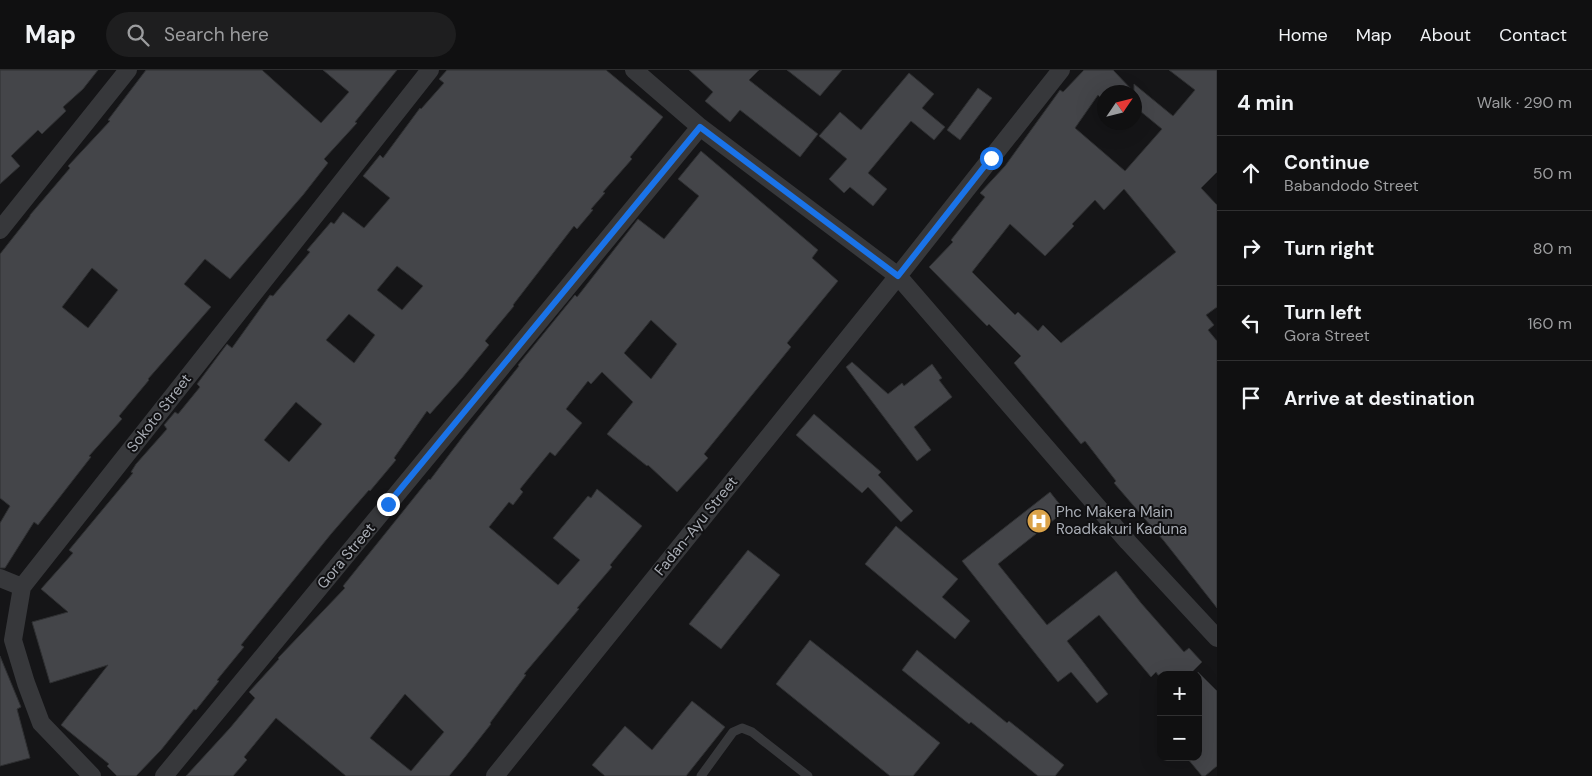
<!DOCTYPE html>
<meta charset="utf-8">
<style>
body{margin:0;font-family:"DM Sans",sans-serif;background:#1e1e1f;color:#f1f3f6}
.controls{position:absolute;right:15px;bottom:15px;display:grid;overflow:hidden;border-radius:10px;box-shadow:0 5px 20px #0002}
.controls button{width:45px;height:45px;display:grid;place-items:center;padding:0;border:0;border-bottom:1px solid #303031;background:#101011;color:#f1f3f6;font:25px sans-serif}
.compass{position:absolute;left:1097px;top:15px;width:45px;height:45px;border-radius:50%;background:#101011;box-shadow:0 5px 20px #0002;rotate:55deg}
.stop{position:absolute;width:15px;height:15px;margin:-11px;border:4px solid #1a73e8;border-radius:50%;background:#fff}
.stop.end{background:#1a73e8;border-color:#fff;box-shadow:0 1px 5px #0008}
.list{margin:0;padding:0;list-style:none}
h2{display:flex;justify-content:space-between;align-items:center;height:65px;margin:0;padding:0 20px;font-size:21px}
h2 small{font-size:16px;font-weight:400;color:#9c9d9f}
.list li{display:grid;grid-template-columns:32px 1fr auto;gap:15px;align-items:center;box-sizing:border-box;height:75px;padding:0 20px;border-top:1px solid #303031}
.list b{display:block;font-size:19px;white-space:nowrap}
.list p{margin:0;font-size:16px;white-space:nowrap;color:#9c9d9f}
.list em{font-size:16px;font-style:normal;color:#9c9d9f}
.icon{flex:none;width:28px;height:28px;fill:none;stroke:currentColor;stroke-width:2;stroke-linecap:round;stroke-linejoin:round}
.map{position:relative;flex:none;width:1217px;height:706px;overflow:hidden}
header{display:flex;align-items:center;gap:30px;box-sizing:border-box;height:70px;padding:0 25px;background:#101011;border-bottom:1px solid #303031}
header strong{font-size:24px}
nav{display:flex;gap:28px;margin-inline-start:auto;font-size:18px}
.search{width:350px;height:45px;background:#1e1e1f;display:flex;align-items:center;gap:12px;box-sizing:border-box;padding:0 18px;border-radius:28px;color:#9c9d9f;font-size:19px}
main{display:flex}
aside{flex:1;background:#101011}
.map>svg:first-child{display:block}
.building{fill:#444549;stroke:#2f3032;fill-rule:evenodd}
.lines{fill:none;stroke-linecap:round;stroke-linejoin:round}
.service{stroke:#37383b;stroke-width:9}
.minor{stroke:#37383b;stroke-width:18}
.route{stroke:#1a73e8;stroke-width:6}
.labels{text-anchor:middle;dominant-baseline:central;stroke-width:4;stroke-linejoin:round;paint-order:stroke}
.street-label{font-size:15px;fill:#a9adb5;stroke:#101012}
.poi-label{font-size:15px;fill:#a9adb5;stroke:#101012;text-anchor:start}
</style>
<header>
<strong>Map</strong>
<div class="search"><svg class="icon" aria-label="search" viewBox="0 0 24 24"><circle cx="10" cy="10" r="6"/><path d="M15 15l6 6"/></svg>Search here</div>
<nav><a>Home</a><a>Map</a><a>About</a><a>Contact</a></nav>
</header>
<main>
<div class="map">
<svg width="1217" height="706" viewBox="0 0 1217 706">
<rect width="100%" height="100%" fill="#151517"/>
<path class="building" d="M0 0H98L83 19 63 37 66 41 42 64 38 60 11 86 20 96 0 114Z
M146 0H262L321 53 349 22 323 0H397L355 52 357 53 324 89 328 93 303 125 230 209 205 189 184 214 211 237 148 309 149 310 119 346 122 349 89 386 91 387 38 455 34 452 5 498H0V453L10 436 0 428V184L30 146V145L70 98 68 96 110 51 108 50ZM92 198 118 220 88 258 62 237Z
M447 0H606L663 47 630 87 632 89 603 122 605 123 591 139 593 140 577 159 574 156 513 235 514 236 485 271 489 275 462 308 430 344 427 341 394 388 396 390 370 421 369 420 331 464 241 575 244 577 217 610 219 611 196 640 194 639 161 680 136 706H117L107 696 109 694 61 655 108 595 50 613 32 552 68 542 41 519 73 483 69 480 133 403 131 402 136 394 167 359 164 355 175 342 178 344 200 317 197 314 227 274 232 278 270 225 273 226 310 182 307 180 331 152 334 154 343 142 364 158 390 128 363 106 380 85 383 88 420 38 421 39 444 13 439 9ZM397 196 423 216 402 240 377 220ZM349 244 375 265 354 293 326 270ZM296 332 322 354 289 392 264 370Z
M689 0H759L749 10 818 64 800 87 740 40 730 52 705 31 713 22Z
M787 0H842L820 26Z
M1084 0H1113L1134 22V14L1173 46 1195 20 1169 0H1217V102L1201 118 1217 135V237L1206 245 1214 255 1208 260 1217 271V538L1164 471 1114 413 1116 411 1085 371 1081 374 1014 293 1021 286 989 254 987 256 929 197 953 172 951 170 985 127 980 123 1005 96 1060 20 1063 22ZM1104 22H1134V36L1162 59 1125 101 1075 58 1098 25 1102 29 1104 26ZM1124 119 1176 182 1061 273 1043 255 1038 261 1018 242 1015 245 972 202 1010 154 1045 186 1074 156 1072 154 1095 130 1104 140Z
M909 3 934 24 922 38 945 57 934 70 911 51 868 103 887 119 873 136 850 117 844 123 829 109 847 89 819 66 840 42 861 60Z
M978 18 992 28 960 70 947 60Z
M701 81 818 180 812 188 838 211 787 273 791 277 704 384 708 388 677 422 648 395 647 396 607 364 633 332 602 302 591 314 588 311 566 339 582 353 555 386 550 382 520 419 523 422 513 435 509 432 489 457 558 515 580 490 553 468 588 426 591 428 597 419 642 456 610 495 612 497 577 538 579 539 524 604 526 605 490 653 491 654 465 687 449 706H346L276 648 244 687 247 690 233 706H186L230 658 255 628 249 622 279 589 278 588 345 518 343 516 429 409 430 410 464 365 519 296 518 295 575 225 577 227 638 149 664 169 699 126 678 109ZM651 250 677 274 651 309 624 283ZM405 624 444 662 411 701 370 668Z
M852 292 888 324 902 313 904 316 932 294 942 308 939 310 952 327 914 357 931 380 917 391 846 297Z
M814 344 881 402 878 405 913 441 901 452 868 417 862 423 796 365Z
M1050 422 1065 441 998 494 1047 555 1116 501 1141 533 1184 582 1189 578 1202 592 1189 605H1158L1156 602 1151 607 1099 545 1067 571 1108 624 1097 633 1071 602 1058 612 962 491Z
M896 456 958 509 942 527 970 551 955 569 865 494Z
M748 480 780 505 721 579 689 554Z
M810 570 940 673 913 706H890L776 614Z
M917 580 1007 653 1009 651 1064 695 1055 706H1038L971 652 969 654 902 600Z
M0 586 21 637 17 639 30 688 0 696Z
M1198 602 1217 621V696L1205 706H1202L1187 688 1198 687Z
M692 631 725 657 686 706H605L592 695 625 656 652 680Z"/>
<g class="lines">
<path class="service" d="M701 706 733 662 742 658 752 662 808 706"/>
<path class="minor" d="M634 0 700 57 898 206 1128 472 1217 568
M0 160 128 0
M0 508 22 517
M92 706 41 653 26 613 13 570 22 517 430 0
M164 706 700 57
M495 706 898 206 1061 0"/>
</g>
<g class="lines">
<path class="route" d="M388 434 700 57 898 206 991 88"/>
</g>
<defs>
<symbol id="hospital-disc" viewBox="-11 -11 22 22"><circle r="9.5" fill="#dba349" stroke="#101012"/><path d="M-5-5h3v3.5h4V-5h3V5h-3V1.5h-4V5h-3Z" fill="#fff"/></symbol>
</defs>
<g fill-rule="evenodd">
<use href="#hospital-disc" x="1025" y="437" width="28" height="28"/>
</g>
<g class="labels">
<g class="street-label">
<text transform="translate(159 343) rotate(-52)">Sokoto Street</text>
<text transform="translate(696 456) rotate(-51)">Fadan-Ayu Street</text>
<text transform="translate(346 486) rotate(-50)">Gora Street</text>
</g>
<g class="poi-label">
<text x="1056" y="442">Phc Makera Main<tspan x="1056" dy="17">Roadkakuri Kaduna</tspan></text>
</g>
</g>
</svg>
<div class="controls">
<button>+</button>
<button>−</button>
</div>
<svg class="compass" viewBox="-18 -18 36 36"><path d="M0-13l5 13h-10z" fill="#e53935"/><path d="M0 13l5-13h-10z" fill="#9c9d9f"/></svg>
<div class="stop" style="left:991px;top:88px"></div>
<div class="stop end" style="left:388px;top:434px"></div>
</div>
<aside>
<h2>4 min<small>Walk · 290 m</small></h2>
<ul class="list">
<li><svg class="icon" aria-label="ahead" viewBox="0 0 24 24"><path d="M12 20V5M6 11l6-6 6 6"/></svg><div><b>Continue</b><p>Babandodo Street</p></div><em>50 m</em></li>
<li><svg class="icon" aria-label="right" viewBox="0 0 24 24"><path d="M7 20v-9h11M14 6l5 5-5 5"/></svg><div><b>Turn right</b></div><em>80 m</em></li>
<li><svg class="icon" aria-label="left" viewBox="0 0 24 24"><path d="M17 20v-9H6M10 6l-5 5 5 5"/></svg><div><b>Turn left</b><p>Gora Street</p></div><em>160 m</em></li>
<li><svg class="icon" aria-label="arrive" viewBox="0 0 24 24"><path d="M6 21V4h12l-3 4 3 4H6"/></svg><div><b>Arrive at destination</b></div></li>
</ul>
</aside>
</main>
